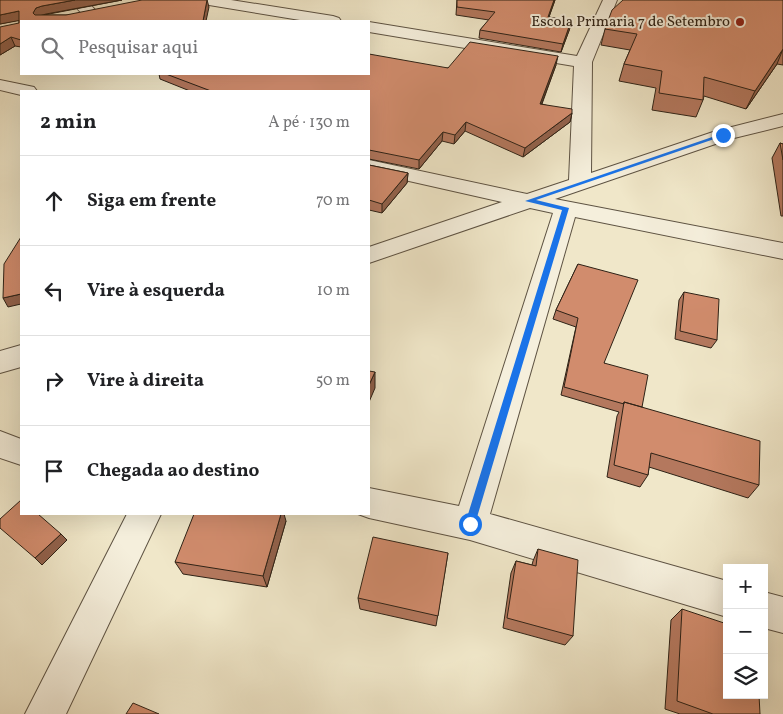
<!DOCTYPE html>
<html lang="pt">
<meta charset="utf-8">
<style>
body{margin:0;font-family:Vollkorn,serif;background:#f2f2f2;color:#202124}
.controls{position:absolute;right:15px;bottom:15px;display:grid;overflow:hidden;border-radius:0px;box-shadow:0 5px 20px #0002}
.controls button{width:45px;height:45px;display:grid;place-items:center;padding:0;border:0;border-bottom:1px solid #e0e0e0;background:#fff;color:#202124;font:25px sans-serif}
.stop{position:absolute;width:15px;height:15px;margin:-11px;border:4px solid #1a73e8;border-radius:50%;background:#fff}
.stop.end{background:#1a73e8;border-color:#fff;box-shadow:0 1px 5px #0008}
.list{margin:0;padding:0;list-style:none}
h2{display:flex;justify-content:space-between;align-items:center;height:65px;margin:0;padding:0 20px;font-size:21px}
h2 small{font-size:16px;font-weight:400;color:#757577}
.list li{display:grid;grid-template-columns:32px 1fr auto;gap:15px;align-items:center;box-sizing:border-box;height:90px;padding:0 20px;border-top:1px solid #e0e0e0}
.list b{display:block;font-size:19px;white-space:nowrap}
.list em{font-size:16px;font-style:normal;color:#757577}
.icon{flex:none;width:28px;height:28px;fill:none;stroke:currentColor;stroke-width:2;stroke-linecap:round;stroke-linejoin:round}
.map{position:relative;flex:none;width:783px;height:714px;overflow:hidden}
.search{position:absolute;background:#fff;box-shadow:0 5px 20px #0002;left:20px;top:20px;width:350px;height:55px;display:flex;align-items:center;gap:12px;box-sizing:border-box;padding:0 18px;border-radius:0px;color:#757577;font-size:19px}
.panel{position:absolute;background:#fff;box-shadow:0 5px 20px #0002;left:20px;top:90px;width:350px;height:425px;border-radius:0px}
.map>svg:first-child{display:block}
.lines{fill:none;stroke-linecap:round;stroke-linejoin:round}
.minor-casing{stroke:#5e5343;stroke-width:2}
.minor{fill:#f5efdc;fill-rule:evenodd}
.wall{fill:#b4785e;stroke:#2e2216}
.shaded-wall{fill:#92624c;stroke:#2e2216}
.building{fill:#d18c6d;stroke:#2e2216}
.route{fill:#1a73e8}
.poi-dot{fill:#8f2418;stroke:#f5efdc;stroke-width:2}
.labels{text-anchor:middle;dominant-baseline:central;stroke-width:4;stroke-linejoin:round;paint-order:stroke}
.far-poi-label{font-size:15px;fill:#2e2216;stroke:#f5efdc;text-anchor:end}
</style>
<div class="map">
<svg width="783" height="714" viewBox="0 0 783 714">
<rect width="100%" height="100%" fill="#f0e7c9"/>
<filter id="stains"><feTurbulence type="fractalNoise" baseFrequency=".004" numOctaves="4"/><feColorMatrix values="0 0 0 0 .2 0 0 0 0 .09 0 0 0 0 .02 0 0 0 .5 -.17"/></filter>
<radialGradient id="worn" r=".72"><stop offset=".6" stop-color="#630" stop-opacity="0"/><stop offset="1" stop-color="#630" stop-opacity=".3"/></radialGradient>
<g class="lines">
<defs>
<path id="minor" d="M71 0H86L98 13 95 16C84 19 77 9 71 0Z
M196 0H231L333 16 339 18 341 21H306L203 4 198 3Z
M603 0H617L592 62 591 173 716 131 783 114V126L730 139 555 199 783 243V259L575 217 490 514 727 581V617L470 540 369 518 358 514H369V488L459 506 553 213 530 208 369 263V247L502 202 369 172V160L527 194 569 180 574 66 369 32V22L577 56Z
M0 80 34 87 37 91H21V95L0 90Z
M21 345V367L0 373V351Z
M0 431 21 439V465L0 458Z
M127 514H161L66 714H25Z
M764 592 783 597V633L764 628Z"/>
</defs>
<use href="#minor" class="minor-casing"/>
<use href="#minor" class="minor"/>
</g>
<path class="wall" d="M0 0H122L44 15H66L209 7 21 21V47L15 46 0 55 19 23V20L0 24Z
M457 0H555L549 17 571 21 570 28 561 52 479 38 480 30 489 20 456 15Z
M783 0V65L777 64 746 109 704 96 703 100 696 117 652 110 656 88 619 81 624 64 630 50 601 45 605 29Z
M556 65 542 104 572 113 570 122 523 157 465 131 454 144 442 141 419 169 369 159V91H190L160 79 159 74H369L448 68Z
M780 143 783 144V216H781L772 158Z
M369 165 408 173 407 183 382 213 369 210Z
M578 264 604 363 642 407 759 485 748 498 649 467 648 475 640 487 607 477 617 416 619 412 561 395 576 327 553 319 556 310Z
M684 292 717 340 711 348 675 339 679 300Z
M286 521 267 587 183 574 175 562Z
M538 549 573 636 565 645 503 628 511 573 516 561 532 565 533 561Z
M448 553 436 626 360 609 358 598Z
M682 609 760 714H680L665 709 671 620Z"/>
<path class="shaded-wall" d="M75 0H122L46 14 39 16 36 21 33 13 36 8 42 6Z
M207 0 209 7 206 21H203Z
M554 0H555L546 25 548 17Z
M19 11 22 20 0 24V15Z
M571 21 570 28 561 52 563 44Z
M11 37 15 46 0 55V44Z
M783 49 777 64 746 109 755 91Z
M558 56 556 65 538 113 540 104Z
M572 113 570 122 523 157 525 148Z
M466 122 465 131 454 144 455 135Z
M443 132 442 141 419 169V160Z
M408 173 407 183 382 213V204Z
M21 294V304L8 307 3 298Z
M375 372V388L369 402V385Z
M281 514H284L286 521 267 587 263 576Z
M61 534 67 540 42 565 35 558Z"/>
<path class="building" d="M0 0H75L42 6 36 8 33 13 35 15H66L142 0H207L203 21H21V40L11 37 0 44V27L19 23V11L0 15Z
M457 0H554L548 17 571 21 563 44 480 30 495 12 457 7Z
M623 0H783V49L755 91 704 77 703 100 659 93 662 71 624 64 637 34 605 29 612 10Z
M470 42 558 56 540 104 572 109V113L525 148 466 122 455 135 443 132 419 160 369 150V91H211L166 74H369V54L448 68Z
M780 143 783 144V160Z
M369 165 408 173 382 204 369 200Z
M21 237V294L3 298 4 264Z
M578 264 638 280 604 363 648 375 642 407 624 402V404L564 387 578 318 556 310Z
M684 292 719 299 717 340 680 331Z
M369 371 375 372 369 385Z
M624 402 760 441 759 485 651 453 648 475 614 465Z
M21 500V514H38L61 534 35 558 0 528V519Z
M194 514H281L263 576 175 562Z
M373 537 448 553 438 616 358 598Z
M538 549 578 560 573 636 507 618 516 561 536 566Z
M682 609 727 624V695H759L760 714H713L677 701Z
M133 703 159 714H126Z"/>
<path class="route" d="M721 134 726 135 536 200 569 208 475 524 470 529 466 528 465 524 562 210 525 201Z"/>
<circle class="poi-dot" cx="740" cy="22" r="5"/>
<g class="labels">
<g class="far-poi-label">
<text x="730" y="22">Escola Primaria 7 de Setembro</text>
</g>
</g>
<rect width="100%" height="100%" filter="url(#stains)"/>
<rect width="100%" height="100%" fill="url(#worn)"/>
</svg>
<div class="controls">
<button>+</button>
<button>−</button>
<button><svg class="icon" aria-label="layers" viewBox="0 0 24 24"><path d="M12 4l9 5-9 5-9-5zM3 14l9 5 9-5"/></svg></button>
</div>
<div class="stop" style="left:470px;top:524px"></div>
<div class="stop end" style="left:723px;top:135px"></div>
<div class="search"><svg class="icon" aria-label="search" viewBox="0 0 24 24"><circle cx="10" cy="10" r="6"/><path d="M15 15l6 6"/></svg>Pesquisar aqui</div>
<section class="panel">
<h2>2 min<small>A pé · 130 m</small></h2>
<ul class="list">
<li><svg class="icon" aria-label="ahead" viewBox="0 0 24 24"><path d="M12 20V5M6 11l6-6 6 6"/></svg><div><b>Siga em frente</b></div><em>70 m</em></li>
<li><svg class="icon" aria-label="left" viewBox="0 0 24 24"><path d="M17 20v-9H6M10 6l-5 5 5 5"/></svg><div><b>Vire à esquerda</b></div><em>10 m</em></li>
<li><svg class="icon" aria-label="right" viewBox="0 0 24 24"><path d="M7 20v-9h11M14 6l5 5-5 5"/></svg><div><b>Vire à direita</b></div><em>50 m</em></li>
<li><svg class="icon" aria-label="arrive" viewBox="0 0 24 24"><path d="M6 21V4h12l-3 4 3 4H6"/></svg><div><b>Chegada ao destino</b></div></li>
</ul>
</section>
</div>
